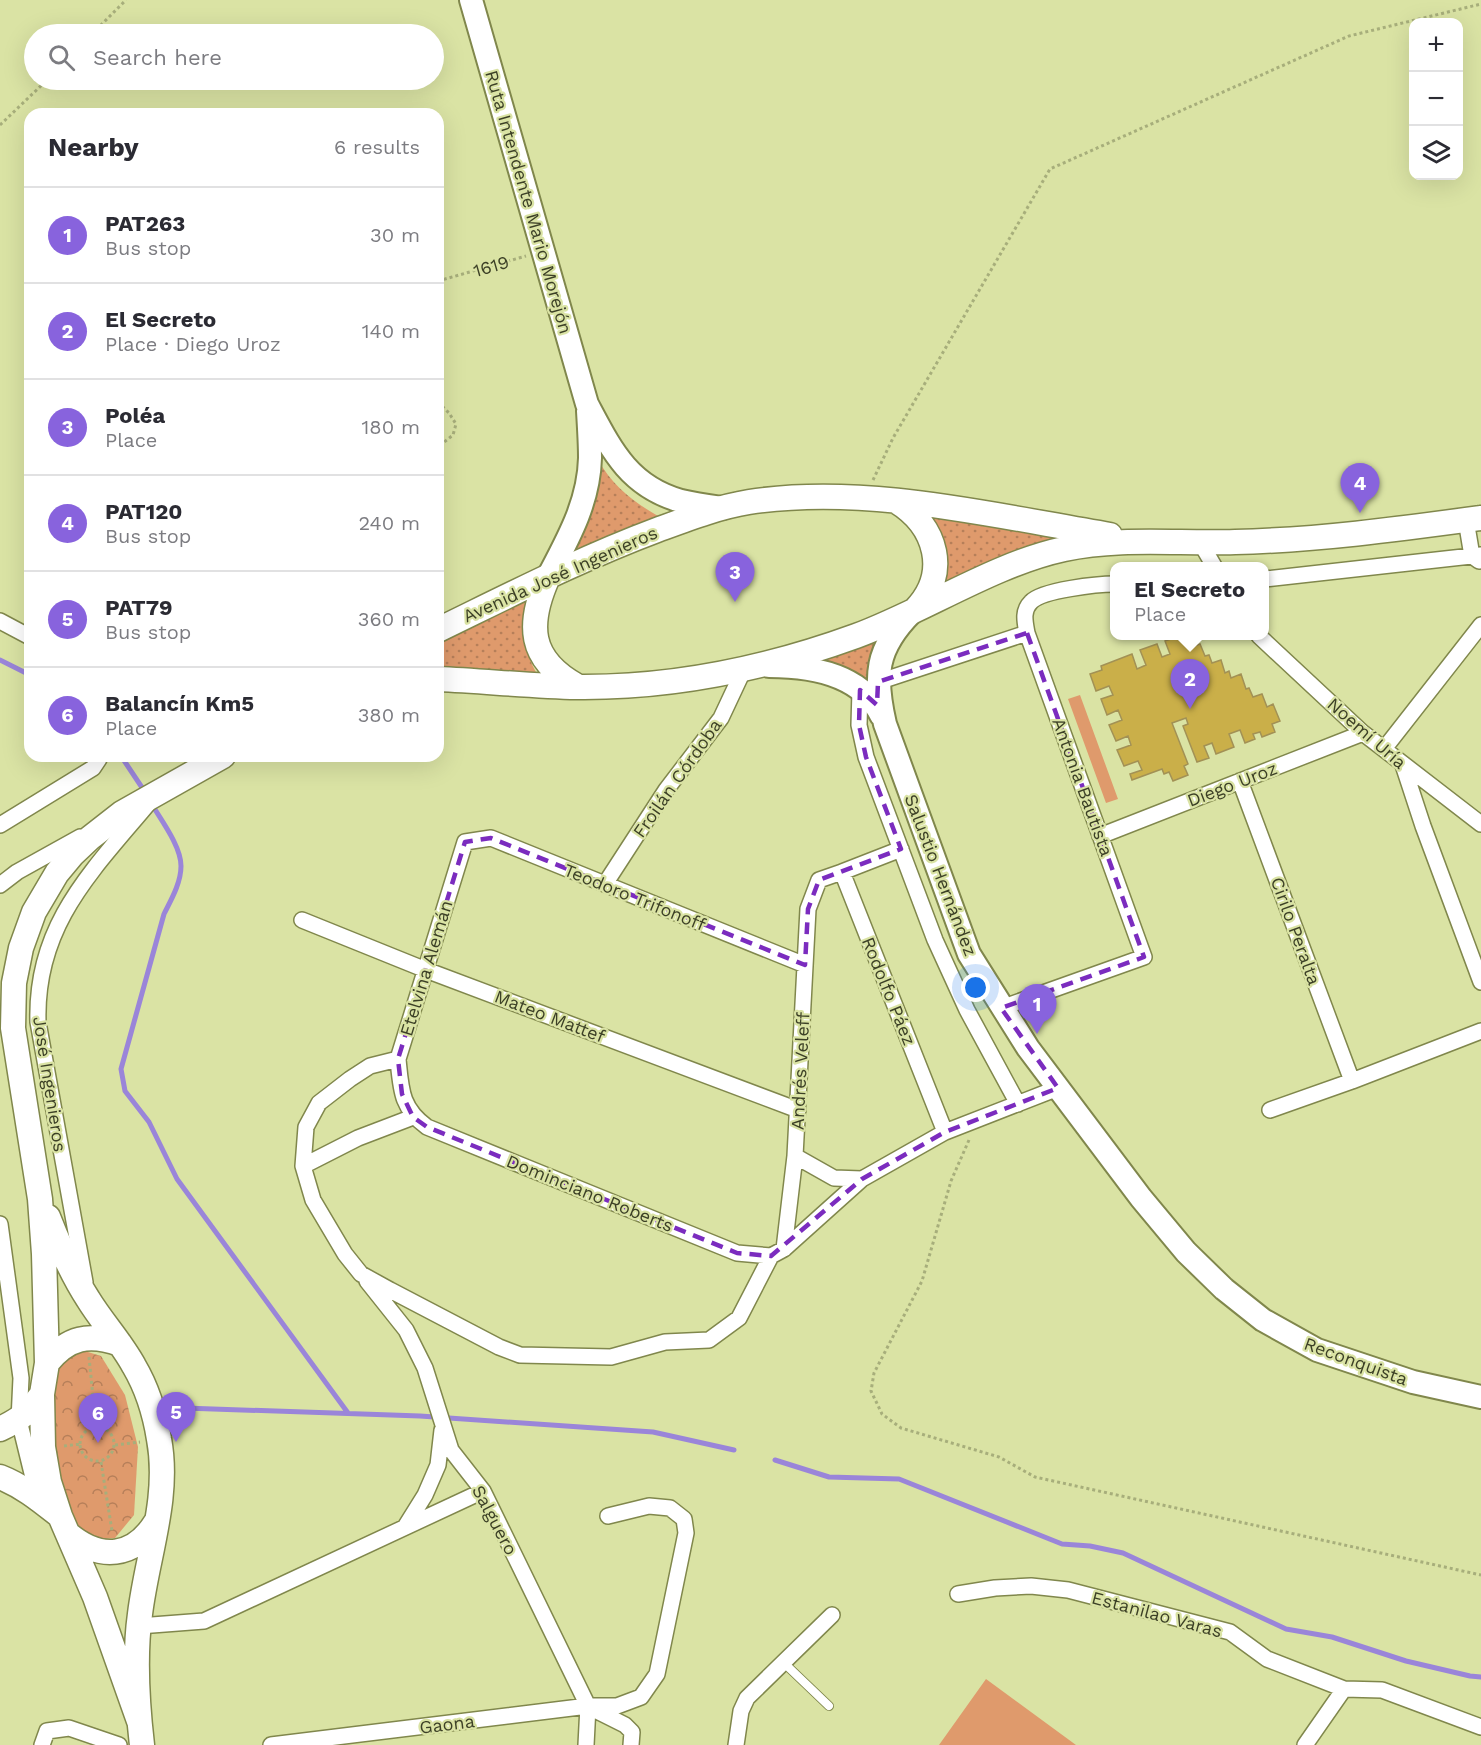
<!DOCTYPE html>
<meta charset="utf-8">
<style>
body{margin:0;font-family:"Work Sans",sans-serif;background:#f2f2f3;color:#2b2b33}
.controls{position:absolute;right:18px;top:18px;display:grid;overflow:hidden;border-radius:12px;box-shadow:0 6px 24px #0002}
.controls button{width:54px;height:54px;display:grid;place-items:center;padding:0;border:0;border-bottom:2px solid #e1e1e2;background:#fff;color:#2b2b33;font:30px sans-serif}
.you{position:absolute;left:976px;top:988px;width:21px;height:21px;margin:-15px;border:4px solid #fff;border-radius:50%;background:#1a73e8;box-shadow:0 0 0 9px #1a73e833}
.badge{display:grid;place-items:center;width:39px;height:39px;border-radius:50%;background:#8863dd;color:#fff;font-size:20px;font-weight:700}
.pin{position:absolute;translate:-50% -50px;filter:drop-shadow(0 2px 3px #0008)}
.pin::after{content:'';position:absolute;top:32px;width:21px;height:18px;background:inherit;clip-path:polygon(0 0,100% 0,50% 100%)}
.popup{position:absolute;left:1110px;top:562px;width:159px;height:78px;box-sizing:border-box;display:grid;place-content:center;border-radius:12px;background:#fff;filter:drop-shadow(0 2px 4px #0005);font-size:20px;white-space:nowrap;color:#7c7c81}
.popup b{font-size:22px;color:#2b2b33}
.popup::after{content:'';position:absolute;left:50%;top:100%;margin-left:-12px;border:12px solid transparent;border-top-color:#fff}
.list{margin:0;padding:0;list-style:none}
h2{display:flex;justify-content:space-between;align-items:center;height:78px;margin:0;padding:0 24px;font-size:26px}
h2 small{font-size:20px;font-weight:400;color:#7c7c81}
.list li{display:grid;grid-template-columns:39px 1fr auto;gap:18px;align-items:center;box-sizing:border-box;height:96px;padding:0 24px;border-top:2px solid #e1e1e2}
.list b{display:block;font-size:22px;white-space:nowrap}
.list p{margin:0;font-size:20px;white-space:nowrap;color:#7c7c81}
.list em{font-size:20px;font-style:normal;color:#7c7c81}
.icon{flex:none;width:33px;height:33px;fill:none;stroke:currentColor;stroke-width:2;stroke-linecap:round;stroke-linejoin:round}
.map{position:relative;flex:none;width:1481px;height:1745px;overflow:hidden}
.search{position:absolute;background:#fff;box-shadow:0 6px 24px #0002;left:24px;top:24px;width:420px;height:66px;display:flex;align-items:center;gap:15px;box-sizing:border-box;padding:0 21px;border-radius:33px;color:#7c7c81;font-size:22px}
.panel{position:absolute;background:#fff;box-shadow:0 6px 24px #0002;left:24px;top:108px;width:420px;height:654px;border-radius:18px}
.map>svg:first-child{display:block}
.grass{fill:url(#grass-dots)}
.forest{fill:url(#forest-crowns)}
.garden{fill:#df9a6c}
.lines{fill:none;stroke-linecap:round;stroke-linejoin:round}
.stream{stroke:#9a85d9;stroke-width:5}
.building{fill:#caaf49;stroke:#a29155;stroke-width:1.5}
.lane-casing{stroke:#80874c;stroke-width:10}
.street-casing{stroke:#80874c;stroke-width:18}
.secondary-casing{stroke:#80874c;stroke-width:26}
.primary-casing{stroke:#80874c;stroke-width:27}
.path{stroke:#a7ae7b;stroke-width:3;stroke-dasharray:3 3;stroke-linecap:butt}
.lane{stroke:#fff;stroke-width:8}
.street{stroke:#fff;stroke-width:15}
.secondary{stroke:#fff;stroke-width:22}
.primary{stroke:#fff;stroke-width:24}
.marked{fill:none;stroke:#7b2cbf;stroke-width:4.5;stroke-dasharray:12 8;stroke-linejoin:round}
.labels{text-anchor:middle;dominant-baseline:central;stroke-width:4.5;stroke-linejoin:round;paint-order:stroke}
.street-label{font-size:18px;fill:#3c4026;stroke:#dae3a4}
</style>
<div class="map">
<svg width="1481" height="1745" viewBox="0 0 1481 1745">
<defs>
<pattern id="grass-dots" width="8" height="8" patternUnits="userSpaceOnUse" patternTransform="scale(1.5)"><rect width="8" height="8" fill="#df9a6c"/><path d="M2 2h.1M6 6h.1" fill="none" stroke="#b67f59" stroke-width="1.8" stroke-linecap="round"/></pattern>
<pattern id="forest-crowns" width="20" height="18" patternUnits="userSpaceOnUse" patternTransform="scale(1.5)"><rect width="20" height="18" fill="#df9a6c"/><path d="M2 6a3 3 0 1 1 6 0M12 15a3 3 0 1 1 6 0" fill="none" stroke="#b67f59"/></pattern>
</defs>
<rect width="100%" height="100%" fill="#dae3a4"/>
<path class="grass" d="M598 460C613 486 632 501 658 516L564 559Z
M918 514 1085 538 941 591Z
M527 599C521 628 523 652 539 677L438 671V640Z
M888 635 869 672V686L818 660Z"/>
<path class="forest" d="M78 1349 101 1356 125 1395 138 1447 134 1515 115 1538 93 1540 79 1535 66 1515 47 1412 57 1359Z"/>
<path class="garden" d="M1080 695 1118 799 1106 803 1068 699Z
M986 1679 1076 1745H939Z"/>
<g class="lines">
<path class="stream" d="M0 660 30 675
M121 756 145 792
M151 803C161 820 181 846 181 866 181 883 171 900 164 914L121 1069 125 1091 149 1122 177 1179 348 1413
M184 1408 420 1416 653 1432 734 1450
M775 1460 829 1477 899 1479 1062 1544 1090 1546 1123 1553 1286 1629 1332 1637 1406 1661 1470 1676 1481 1677"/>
</g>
<path class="building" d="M1179 636H1183L1188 648 1200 644 1205 656 1209 655 1212 663 1221 660 1225 673 1229 671 1231 678 1241 674 1246 689 1249 688 1253 697 1262 694 1267 707 1273 704 1280 721 1272 724 1275 732 1262 737 1260 732 1253 734 1255 739 1245 743 1240 730 1229 734 1234 747 1216 754 1212 743 1204 746 1209 758 1197 762 1183 726 1188 724 1186 718 1172 723 1188 764 1184 766 1188 775 1173 781 1169 772 1164 774 1162 769 1132 780 1130 774 1142 770 1138 761 1124 766 1117 750 1131 745 1128 736 1116 741 1109 725 1122 720 1118 710 1107 715 1101 699 1113 695 1109 686 1096 691 1090 674 1102 670 1101 666 1132 654 1137 669 1146 665 1140 650 1157 644 1162 657 1170 654 1165 641Z"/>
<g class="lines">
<defs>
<path id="lane" d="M783 1662 829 1706"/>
<path id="street" d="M1466 520 1472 556 1479 561
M1200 542 1214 566
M1265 579 1481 555
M0 621 30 637
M1259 636 1363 733 1481 824
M878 682 1027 633
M860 690 859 725 866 757 935 940 967 1010 1018 1104
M1384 749 1481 625
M1403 765 1423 826 1481 982
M1240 781 1352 1081
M0 825 93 768 99 759V756
M1100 836 1363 733
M842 872 901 849
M605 884 666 790 721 718 744 669
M0 885 17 872 80 837
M302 920 426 970 798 1110
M1001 1008 1144 957 1027 633C1025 622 1022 611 1031 602 1042 590 1098 584 1115 584
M398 1059 370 1066 350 1079 319 1103 306 1127 303 1166 313 1200 345 1254 361 1274 390 1290 499 1347 520 1355 611 1357 665 1342 709 1340 739 1318 771 1256
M1270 1110 1352 1081 1481 1031
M795 1156 834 1178 862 1179 945 1132 1058 1088
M303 1166 358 1138 413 1117
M0 1224 21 1378 19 1420 38 1498
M784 1249 862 1179
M771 1256 737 1253 427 1127C401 1108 401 1090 398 1059L465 842 491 838 805 965
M771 1256 784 1249 795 1156 808 909 819 880 842 872 945 1132
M367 1281 406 1330 425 1368 451 1450 483 1491 588 1706 586 1745
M85 1282 38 1022C35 926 91 872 148 804
M405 1527 425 1495 438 1465 442 1430
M958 1594 995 1588 1031 1586 1068 1590 1230 1632 1267 1659 1344 1689 1382 1690 1481 1727
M139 1626 204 1621 483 1491
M591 1708 625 1725 632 1732 631 1745
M42 1745 47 1731 69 1728 119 1745
M271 1745 588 1706H617L641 1697 657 1674 686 1533 684 1519 670 1508 649 1506 608 1516
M736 1745 741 1711 747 1698 832 1615
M1305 1745 1344 1689"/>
<path id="secondary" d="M471 0 587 404C611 449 628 486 681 501 694 504 708 506 722 508
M548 577C568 539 589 502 590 458 590 443 589 427 588 411
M912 612C875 649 874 676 885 724L969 954 1028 1048 1141 1198 1186 1252 1224 1289 1263 1320 1317 1350 1413 1382 1481 1397
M769 666C811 666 861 674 881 715"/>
<path id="primary" d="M896 501C937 526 950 574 915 610
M548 577C527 624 528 659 577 686
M438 630C510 595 582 558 657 530 687 519 718 507 749 502 866 484 995 516 1110 535
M438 679C484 681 531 686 577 687 672 688 768 668 856 636 924 611 994 564 1064 549 1120 537 1179 544 1235 542 1318 540 1399 529 1481 518
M48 1217C59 1245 71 1273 88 1299 102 1322 121 1342 134 1366 147 1388 155 1414 159 1439 170 1498 147 1556 140 1614 134 1657 137 1702 142 1745
M47 1363C68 1337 89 1333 120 1344
M0 1429C21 1419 29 1412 42 1394
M0 1477C23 1486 41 1501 60 1516
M68 1534C100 1561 134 1558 156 1522
M139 1721 95 1597 60 1516 49 1482 43 1447 42 1394 47 1363 44 1254 40 1199 13 1028 14 983 21 948 34 912 57 873 72 855 90 838 122 813 223 756"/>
</defs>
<use href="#lane" class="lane-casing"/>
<use href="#street" class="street-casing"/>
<use href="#secondary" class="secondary-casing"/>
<use href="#primary" class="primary-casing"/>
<path class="path" d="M92 34 126 0
M0 125 47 80
M438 281 526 256
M438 402 449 413 456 424 453 435 438 447
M873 480 893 438 1050 169 1349 36 1481 4
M969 1140 951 1181 922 1281 874 1373 871 1391 882 1414 901 1428 999 1457 1035 1477 1481 1575
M89 1357 96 1427
M80 1444a17 17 0 1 1 34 0a17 17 0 1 1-34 0Z
M115 1445 140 1442
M64 1446 80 1444
M101 1462 112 1531"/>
<use href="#lane" class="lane"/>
<use href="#street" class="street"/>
<use href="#secondary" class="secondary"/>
<use href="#primary" class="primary"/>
</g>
<path class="marked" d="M1027 633 1144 957 1001 1008 1058 1088 945 1132 862 1179 771 1256 737 1253 427 1127 413 1117 402 1094 398 1059 465 842 491 838 805 965 808 909 819 880 901 849 866 757 859 725 860 690 877 705 878 682Z"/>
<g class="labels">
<g class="street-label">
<text transform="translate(529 202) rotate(74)">Ruta Intendente Mario Morejón</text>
<text transform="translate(491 266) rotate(-16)">1619</text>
<text transform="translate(560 574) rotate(-24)">Avenida José Ingenieros</text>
<text transform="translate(1367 733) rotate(41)">Noemí Uría</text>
<text transform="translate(677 778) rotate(-55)">Froilán Córdoba</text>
<text transform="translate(1232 784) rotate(-21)">Diego Uroz</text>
<text transform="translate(1083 787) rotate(70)">Antonia Bautista</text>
<text transform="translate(941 875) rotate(69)">Salustio Hernández</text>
<text transform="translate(635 897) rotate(22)">Teodoro Trifonoff</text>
<text transform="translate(1296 931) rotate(70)">Cirilo Peralta</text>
<text transform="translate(426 968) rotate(-73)">Etelvina Alemán</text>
<text transform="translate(889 991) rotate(68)">Rodolfo Páez</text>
<text transform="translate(550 1016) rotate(21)">Mateo Mattef</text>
<text transform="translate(800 1071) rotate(-87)">Andrés Veleff</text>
<text transform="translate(50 1084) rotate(81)">José Ingenieros</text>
<text transform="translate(590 1193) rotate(22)">Dominciano Roberts</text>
<text transform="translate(1356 1361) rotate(20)">Reconquista</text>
<text transform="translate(495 1520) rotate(62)">Salguero</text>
<text transform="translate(1157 1614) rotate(15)">Estanilao Varas</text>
<text transform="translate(447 1724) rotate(-7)">Gaona</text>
</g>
</g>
</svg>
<div class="controls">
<button>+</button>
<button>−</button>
<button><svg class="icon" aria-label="layers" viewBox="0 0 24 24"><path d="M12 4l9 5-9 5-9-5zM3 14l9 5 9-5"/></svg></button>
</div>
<div class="you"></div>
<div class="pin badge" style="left:1037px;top:1034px">1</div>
<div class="pin badge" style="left:1190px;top:709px">2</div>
<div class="popup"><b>El Secreto</b>Place</div>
<div class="pin badge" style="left:735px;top:602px">3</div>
<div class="pin badge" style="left:1360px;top:513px">4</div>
<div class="pin badge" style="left:176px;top:1442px">5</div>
<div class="pin badge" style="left:98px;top:1443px">6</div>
<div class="search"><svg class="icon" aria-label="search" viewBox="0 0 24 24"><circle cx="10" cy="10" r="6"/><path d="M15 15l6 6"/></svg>Search here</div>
<section class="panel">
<h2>Nearby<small>6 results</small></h2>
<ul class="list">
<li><span class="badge">1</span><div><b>PAT263</b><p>Bus stop</p></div><em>30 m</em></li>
<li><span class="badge">2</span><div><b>El Secreto</b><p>Place · Diego Uroz</p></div><em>140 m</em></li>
<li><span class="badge">3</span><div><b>Poléa</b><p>Place</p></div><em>180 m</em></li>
<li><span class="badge">4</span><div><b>PAT120</b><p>Bus stop</p></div><em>240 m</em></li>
<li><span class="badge">5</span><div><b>PAT79</b><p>Bus stop</p></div><em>360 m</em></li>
<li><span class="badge">6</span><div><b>Balancín Km5</b><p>Place</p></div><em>380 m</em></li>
</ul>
</section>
</div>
